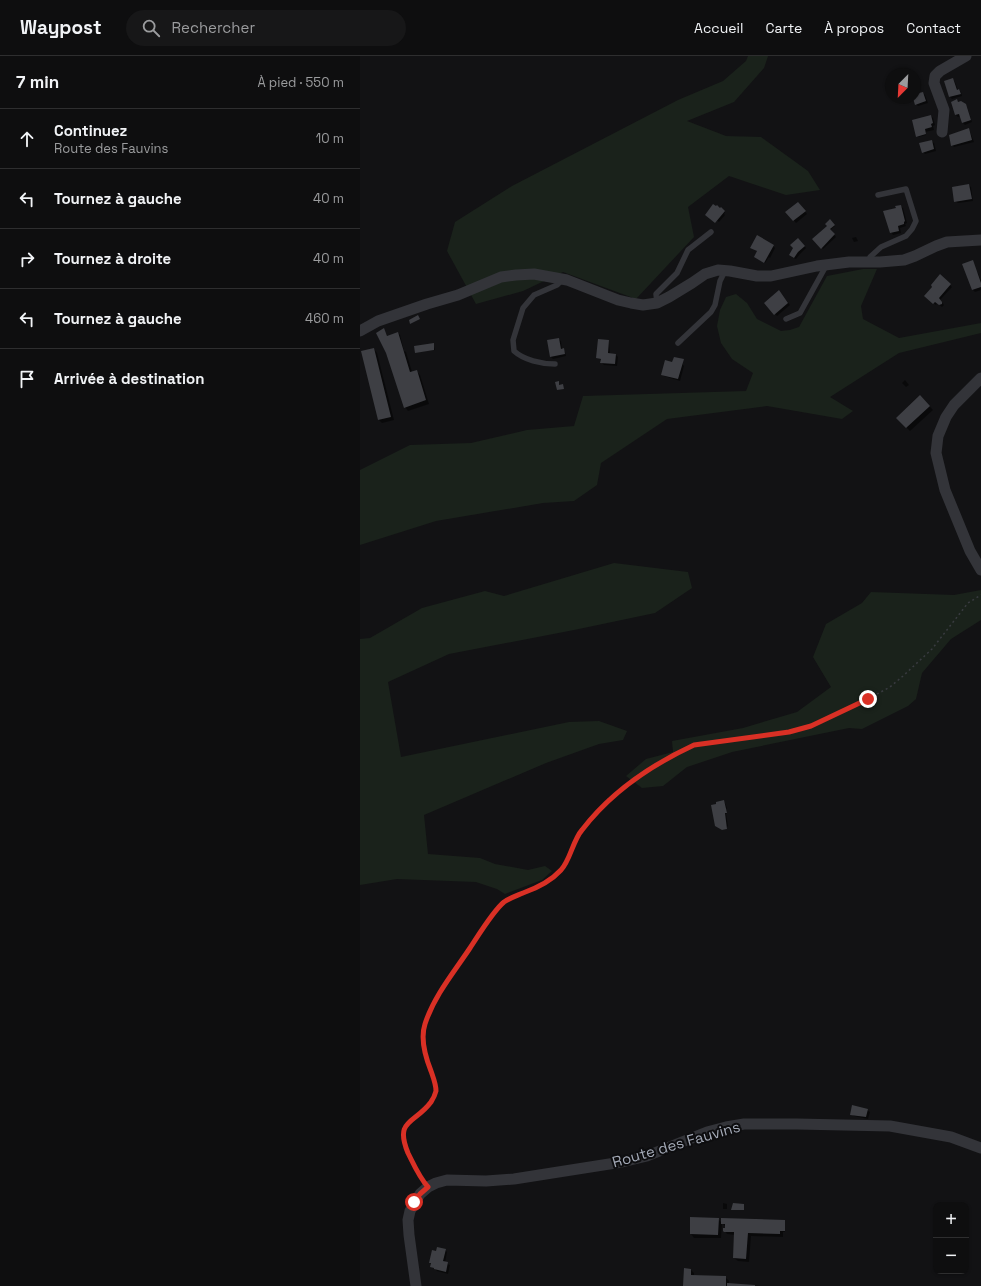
<!DOCTYPE html>
<html lang="fr">
<meta charset="utf-8">
<style>
body{margin:0;font-family:"Space Grotesk",sans-serif;background:#171718;color:#f1f3f6}
.controls{position:absolute;right:12px;bottom:12px;display:grid;overflow:hidden;border-radius:8px;box-shadow:0 1px 3px #0004}
.controls button{width:36px;height:36px;display:grid;place-items:center;padding:0;border:0;border-bottom:1px solid #2e2e2f;background:#0e0e0f;color:#f1f3f6;font:20px sans-serif}
.compass{position:absolute;left:525px;top:12px;width:36px;height:36px;border-radius:50%;background:#0e0e0f;box-shadow:0 1px 3px #0004;rotate:204deg}
.stop{position:absolute;width:12px;height:12px;margin:-9px;border:3px solid #d93025;border-radius:50%;background:#fff}
.stop.end{background:#d93025;border-color:#fff;box-shadow:0 1px 4px #0008}
.list{margin:0;padding:0;list-style:none}
h2{display:flex;justify-content:space-between;align-items:center;height:52px;margin:0;padding:0 16px;font-size:17px}
h2 small{font-size:13px;font-weight:400;color:#9b9c9e}
.list li{display:grid;grid-template-columns:26px 1fr auto;gap:12px;align-items:center;box-sizing:border-box;height:60px;padding:0 16px;border-top:1px solid #2e2e2f}
.list b{display:block;font-size:15px;white-space:nowrap}
.list p{margin:0;font-size:13px;white-space:nowrap;color:#9b9c9e}
.list em{font-size:13px;font-style:normal;color:#9b9c9e}
.icon{flex:none;width:22px;height:22px;fill:none;stroke:currentColor;stroke-width:2;stroke-linecap:round;stroke-linejoin:round}
.map{position:relative;flex:none;width:621px;height:1230px;overflow:hidden}
header{display:flex;align-items:center;gap:24px;box-sizing:border-box;height:56px;padding:0 20px;background:#0e0e0f;border-bottom:1px solid #2e2e2f}
header strong{font-size:19px}
nav{display:flex;gap:22px;margin-inline-start:auto;font-size:14px}
.search{width:280px;height:36px;background:#171718;display:flex;align-items:center;gap:10px;box-sizing:border-box;padding:0 14px;border-radius:22px;color:#9b9c9e;font-size:15px}
main{display:flex}
aside{flex:1;background:#0e0e0f}
.map>svg:first-child{display:block}
.green{fill:#1a221b}
.shadow{fill:#0007}
.building{fill:#3e3f44}
.lines{fill:none;stroke-linecap:round;stroke-linejoin:round}
.path{stroke:#393b40;stroke-width:1.5;stroke-dasharray:2 3;stroke-linecap:butt}
.lane{stroke:#333439;stroke-width:5.5}
.street{stroke:#333439;stroke-width:11}
.route{stroke:#d93025;stroke-width:5}
.labels{text-anchor:middle;dominant-baseline:central;stroke-width:4;stroke-linejoin:round;paint-order:stroke}
.street-label{font-size:15px;fill:#a3a9b6;stroke:#0d0d0f}
</style>
<header>
<strong>Waypost</strong>
<div class="search"><svg class="icon" aria-label="search" viewBox="0 0 24 24"><circle cx="10" cy="10" r="6"/><path d="M15 15l6 6"/></svg>Rechercher</div>
<nav><a>Accueil</a><a>Carte</a><a>À propos</a><a>Contact</a></nav>
</header>
<main>
<aside>
<h2>7 min<small>À pied · 550 m</small></h2>
<ul class="list">
<li><svg class="icon" aria-label="ahead" viewBox="0 0 24 24"><path d="M12 20V5M6 11l6-6 6 6"/></svg><div><b>Continuez</b><p>Route des Fauvins</p></div><em>10 m</em></li>
<li><svg class="icon" aria-label="left" viewBox="0 0 24 24"><path d="M17 20v-9H6M10 6l-5 5 5 5"/></svg><div><b>Tournez à gauche</b></div><em>40 m</em></li>
<li><svg class="icon" aria-label="right" viewBox="0 0 24 24"><path d="M7 20v-9h11M14 6l5 5-5 5"/></svg><div><b>Tournez à droite</b></div><em>40 m</em></li>
<li><svg class="icon" aria-label="left" viewBox="0 0 24 24"><path d="M17 20v-9H6M10 6l-5 5 5 5"/></svg><div><b>Tournez à gauche</b></div><em>460 m</em></li>
<li><svg class="icon" aria-label="arrive" viewBox="0 0 24 24"><path d="M6 21V4h12l-3 4 3 4H6"/></svg><div><b>Arrivée à destination</b></div></li>
</ul>
</aside>
<div class="map">
<svg width="621" height="1230" viewBox="0 0 621 1230">
<rect width="100%" height="100%" fill="#121214"/>
<path class="green" d="M388 0H408L404 12 374 46 327 65 366 80 401 81 448 115 460 134 426 139 369 120 328 151 334 181 276 243 203 216 163 235 116 248 87 195 95 166 152 130 318 44 363 25 386 5Z
M503 213H517L501 250 503 263 539 282 621 267V277L539 297 470 341 493 355 482 363 407 350 307 363 241 407 237 429 214 445 183 447 76 465 0 489V414L50 389 111 387 167 374 214 370 223 340 386 335 393 317 372 303 361 287 357 270 360 254 366 241 376 238 387 247 397 263 421 275 430 274 439 271 467 220Z
M254 507 328 516 332 532 295 557 214 574 89 598 28 626 41 701 209 666 239 665 267 675 263 684 239 688 186 707 64 759 68 798 120 802 135 808 168 814 185 810 192 815 182 824 145 838 137 833 116 826 37 823 0 829V583L10 582 62 552 125 535 144 540Z
M621 534V564L591 583 562 617 556 643 548 650 502 673 489 672 372 696 327 711 303 730 282 732 266 720 286 703 313 696 312 685 383 672 437 656 471 631 453 601 466 568 502 547 511 536 594 539Z"/>
<path class="shadow" d="M593 23 595 26 598 34 601 36 602 40 592 43 590 41 585 26Z
M563 37 565 39 568 47 558 50 556 48 554 42H555V39Z
M597 45 607 51 612 66 605 69 603 67 601 60 598 61 596 59Z
M571 60 573 62 575 69 573 70 574 74 565 76 566 79 558 81 557 80Z
M609 73 614 86 594 91 592 89Z
M571 85 574 87 576 95 565 98 563 96Z
M608 129 611 131 613 145 598 147 595 145Z
M440 149 447 158 436 167 427 156Z
M540 150 543 152 547 167 545 168 546 170 540 172 541 177 533 179 531 176 537 153Z
M361 152 365 156 364 158 365 159 359 166 356 164 363 157Z
M470 165 475 170 470 174 476 181 463 193 454 183 469 170Z
M496 181 498 185 494 186 492 182Z
M438 183 446 192 440 198 436 203 432 201Z
M413 190 415 192 410 202 409 201 405 207 396 202 398 196 391 191Z
M603 209 618 217 621 225V234L615 236 613 234Z
M580 220 592 231 580 244 584 249 582 251 577 247 576 249 566 240Z
M421 238 430 249 417 260 405 247Z
M24 274 28 281 38 277 40 279 44 295 46 296 52 316 56 315 60 319 69 348 48 355 45 351Z
M198 283 201 285 202 294 205 296 206 300 193 303 191 301Z
M249 285 250 298 256 299 258 301 257 310 244 309 241 306 242 304 238 302Z
M73 288 75 294 56 296Z
M14 293 17 297 34 364 22 367 19 364Z
M323 304V309L324 310 320 325 304 320 302 318 313 307Z
M545 324 549 329 546 331 542 327Z
M560 340 573 354 550 375 537 362Z
M363 745 365 747 367 752 366 753 367 757 366 758 368 770 367 771V773L363 774 359 772 357 749Z
M507 1054 510 1056 508 1063 494 1060 492 1058Z
M363 1147 367 1148V1153H363Z
M358 1163 362 1167 424 1165 425 1176H423V1181L391 1180 389 1206 378 1205 374 1202 375 1179 367 1178 364 1174 366 1173V1171L362 1167 361 1182H334L331 1178Z
M85 1194 87 1196 85 1207 90 1209 88 1218 77 1215 70 1207 76 1196Z
M331 1214 334 1217V1220L365 1221 369 1225V1228L400 1230H324Z"/>
<path class="building" d="M593 22 597 34 599 33 601 38 589 41 584 25Z
M563 36 566 45 555 49 553 42H555V38Z
M597 43 598 46 601 45 606 48 611 64 602 67 599 58 595 59 591 46Z
M571 59 573 67 571 68 572 71 565 73 566 78 556 81 552 64Z
M609 72 612 84 591 90 589 79Z
M572 84 574 93 562 97 559 87Z
M609 128 612 143 594 146 592 131Z
M438 146 446 155 433 165 425 156Z
M353 148 356 150 357 149 360 152 361 151 365 155 355 167 345 159Z
M541 149 545 165 544 166V168L538 170 539 175 530 177 523 155 536 152 535 150Z
M470 163 475 169 470 173 475 178 461 193 452 183 467 170 465 168Z
M397 179 414 189 404 207 394 201 397 195 390 192Z
M438 182 445 190 438 196 434 202 429 199 433 192 430 189Z
M613 204 621 227V231L612 234 602 208Z
M580 218 591 228 579 242 582 246V248L579 249 575 246 573 248 564 240 572 231 571 229Z
M419 234 428 247 414 259 404 247Z
M58 259 60 263 50 268 49 264Z
M24 272 27 280 38 276 50 316 57 314 66 344 44 352 26 297 16 277Z
M199 282 201 293 204 292 205 298 190 301 187 284Z
M238 283 249 284 248 297 256 298 255 308 240 307 241 303 236 302Z
M74 287V294L55 297 54 290Z
M14 292 31 361 18 364 1 295Z
M314 301 324 303 318 323 301 319 305 304 312 306Z
M199 325V329L203 328 204 333 197 334 195 326Z
M560 339 570 350 546 372 536 362Z
M364 744 367 757H365L367 773 362 774 355 770 351 749 356 748V746Z
M492 1049 508 1053 506 1061 490 1059Z
M373 1147 384 1148V1154H371Z
M330 1161 359 1162 358 1179 330 1178Z
M361 1162 425 1164V1175H420V1178L388 1177 386 1203 373 1202 374 1176H364L363 1175V1172H365V1168H361Z
M77 1191 86 1193 83 1205 88 1206 86 1216 74 1213V1212L70 1211 71 1207H69L72 1194 76 1195Z
M324 1212 331 1213V1219L366 1220V1230H323Z
M367 1227 395 1229V1230H367Z"/>
<g class="lines">
<path class="path" d="M61 1123 56 1114 45 1088 43 1077 47 1067 65 1052 70 1047 76 1036 75 1027 67 1004 63 990V979L65 968 78 940 120 876 141 849 153 841 185 827 202 813 220 775 247 744 267 728 284 717 321 695 334 689 429 676 451 670 508 643 530 631 543 620 572 593 608 547 621 539"/>
<path class="lane" d="M510 206V201L521 191 546 180 552 173 556 165 546 133 518 139
M297 247 296 238 317 217 328 194 351 176
M426 263 440 257 466 210
M318 287 351 256 355 249 360 225 365 215
M195 308C181 308 164 304 154 295L153 284 163 252 174 239 197 229 203 223"/>
<path class="street" d="M582 76 584 54 574 27 575 20 580 15 606 0
M0 275 18 265 67 248 98 239 141 221 156 219 174 218 207 224 258 244 271 247 283 249 297 247 309 241 332 227 345 218 358 214 370 215 397 220H411L457 210 489 206H520L544 204 555 200 576 190 587 186 621 184
M621 322 594 349 586 361 578 380 576 397 585 434 610 495 621 514
M56 1230 49 1179 48 1164 50 1155 60 1138 68 1131 76 1127 87 1124 126 1125 154 1123 262 1106 287 1100 347 1076 366 1071 384 1068H437L530 1070 591 1081 621 1092"/>
</g>
<g class="lines">
<path class="route" d="M54 1146 60 1138 68 1131C59 1121 54 1109 48 1097 34 1063 55 1068 71 1046 73 1043 75 1039 76 1035 76 1028 73 1021 71 1015 65 1000 60 983 65 968 74 940 94 916 110 892 118 880 133 855 144 846 150 842 156 840 163 837 177 832 191 825 201 814 210 805 213 784 222 774 251 736 291 709 334 689L429 676 451 670 508 643"/>
</g>
<g class="labels">
<g class="street-label">
<text transform="translate(316 1088) rotate(-16)">Route des Fauvins</text>
</g>
</g>
</svg>
<div class="controls">
<button>+</button>
<button>−</button>
</div>
<svg class="compass" viewBox="-18 -18 36 36"><path d="M0-13l5 13h-10z" fill="#e53935"/><path d="M0 13l5-13h-10z" fill="#9b9c9e"/></svg>
<div class="stop" style="left:54px;top:1146px"></div>
<div class="stop end" style="left:508px;top:643px"></div>
</div>
</main>
